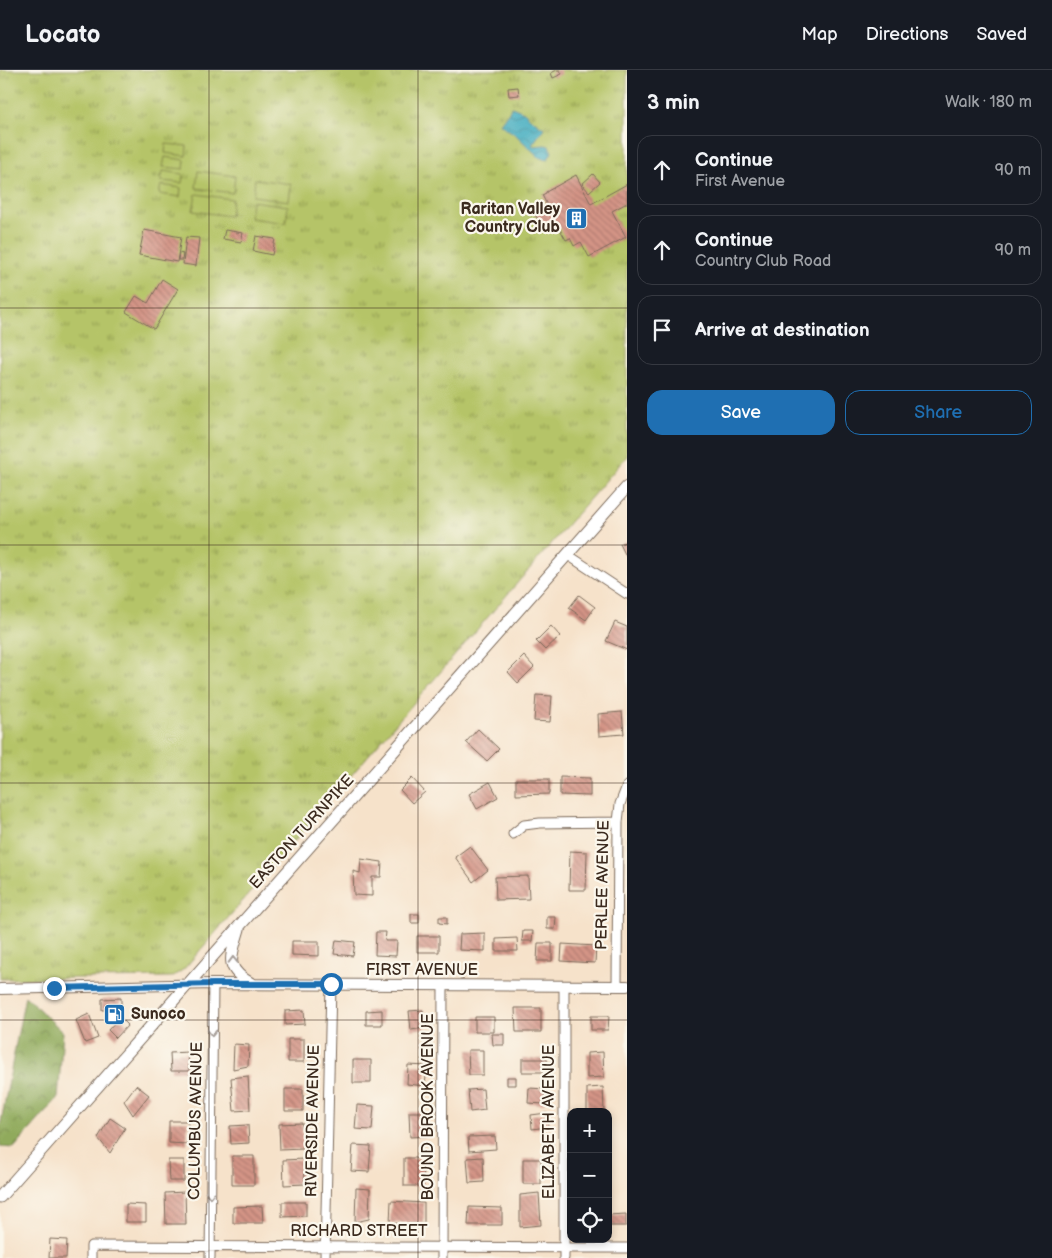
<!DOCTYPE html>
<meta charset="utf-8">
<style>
body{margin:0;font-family:"Balsamiq Sans",sans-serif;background:#242831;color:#f1f3f6}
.controls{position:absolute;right:15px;bottom:15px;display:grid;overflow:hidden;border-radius:10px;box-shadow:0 2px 8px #0003}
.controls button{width:45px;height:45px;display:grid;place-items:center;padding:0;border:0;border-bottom:1px solid #363941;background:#171b24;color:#f1f3f6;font:25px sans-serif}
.stop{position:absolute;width:15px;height:15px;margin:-11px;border:4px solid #1f6fb2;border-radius:50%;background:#fff}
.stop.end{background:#1f6fb2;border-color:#fff;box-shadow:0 1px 5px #0008}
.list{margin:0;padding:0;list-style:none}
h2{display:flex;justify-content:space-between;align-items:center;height:65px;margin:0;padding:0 20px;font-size:21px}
h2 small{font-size:16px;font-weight:400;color:#9ea1a6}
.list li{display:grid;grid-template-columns:32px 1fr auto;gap:15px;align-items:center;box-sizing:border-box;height:70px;margin:0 10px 10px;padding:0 10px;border:1px solid #363941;border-radius:15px}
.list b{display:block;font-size:19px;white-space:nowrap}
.list p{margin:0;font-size:16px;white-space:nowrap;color:#9ea1a6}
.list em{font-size:16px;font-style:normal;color:#9ea1a6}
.actions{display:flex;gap:10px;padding:15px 20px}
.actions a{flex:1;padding:11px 0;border:1px solid #1f6fb2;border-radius:15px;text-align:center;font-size:18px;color:#1f6fb2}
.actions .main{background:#1f6fb2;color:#fff}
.icon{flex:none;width:28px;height:28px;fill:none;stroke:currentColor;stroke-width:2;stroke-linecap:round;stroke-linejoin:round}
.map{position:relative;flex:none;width:627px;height:1188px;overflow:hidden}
header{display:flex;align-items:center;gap:30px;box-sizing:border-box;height:70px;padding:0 25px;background:#171b24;border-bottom:1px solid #363941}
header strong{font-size:24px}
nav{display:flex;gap:28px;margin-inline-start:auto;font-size:18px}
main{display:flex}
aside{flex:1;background:#171b24}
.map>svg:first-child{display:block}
.grass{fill:url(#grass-tufts);stroke:#787742}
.forest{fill:url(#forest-crowns);stroke:#666a3d}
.garden{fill:#b5c467;stroke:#787742}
.water{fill:url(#water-waves);stroke:#3e6b6f}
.building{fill:url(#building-back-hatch)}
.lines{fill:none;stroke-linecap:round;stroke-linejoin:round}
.minor-casing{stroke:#7c6a5a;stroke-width:11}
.tertiary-casing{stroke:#7c6a5a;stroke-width:12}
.secondary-casing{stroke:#7c6a5a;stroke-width:13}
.minor{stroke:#fff;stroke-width:9}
.tertiary{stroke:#fff;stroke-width:10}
.secondary{stroke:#fff;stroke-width:11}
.oneway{stroke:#a79f9a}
.route{stroke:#1f6fb2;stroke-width:6}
.grid{fill:none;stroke:#3b2a1e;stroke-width:1;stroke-opacity:0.55}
.labels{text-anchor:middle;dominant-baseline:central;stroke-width:4.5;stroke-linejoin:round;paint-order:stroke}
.poi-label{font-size:16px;font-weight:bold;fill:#3b2a1e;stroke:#fbf7ec;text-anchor:end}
.street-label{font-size:16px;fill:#3b2a1e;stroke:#fbf7ec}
</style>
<header>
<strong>Locato</strong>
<nav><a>Map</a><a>Directions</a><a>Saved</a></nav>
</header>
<main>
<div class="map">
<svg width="627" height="1188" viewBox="0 0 627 1188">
<defs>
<pattern id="grass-tufts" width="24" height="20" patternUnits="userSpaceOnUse" patternTransform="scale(1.25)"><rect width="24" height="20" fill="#b5c467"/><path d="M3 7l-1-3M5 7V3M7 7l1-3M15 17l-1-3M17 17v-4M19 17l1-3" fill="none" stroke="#949f54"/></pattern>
<pattern id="forest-crowns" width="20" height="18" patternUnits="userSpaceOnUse" patternTransform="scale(1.25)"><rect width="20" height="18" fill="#90aa5c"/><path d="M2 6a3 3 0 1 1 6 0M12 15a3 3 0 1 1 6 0" fill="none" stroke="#778b4b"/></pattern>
<pattern id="water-waves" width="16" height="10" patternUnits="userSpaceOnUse" patternTransform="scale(1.25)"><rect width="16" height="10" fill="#41acc0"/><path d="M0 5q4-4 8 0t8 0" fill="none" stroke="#388c9b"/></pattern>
<pattern id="building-back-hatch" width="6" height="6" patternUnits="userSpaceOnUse" patternTransform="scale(1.25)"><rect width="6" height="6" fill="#d49486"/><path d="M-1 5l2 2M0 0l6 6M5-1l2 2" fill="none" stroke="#ad796d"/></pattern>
</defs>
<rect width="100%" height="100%" fill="#fbf7ec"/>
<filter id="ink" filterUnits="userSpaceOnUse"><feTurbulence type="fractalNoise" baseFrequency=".02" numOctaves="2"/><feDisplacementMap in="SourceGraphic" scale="10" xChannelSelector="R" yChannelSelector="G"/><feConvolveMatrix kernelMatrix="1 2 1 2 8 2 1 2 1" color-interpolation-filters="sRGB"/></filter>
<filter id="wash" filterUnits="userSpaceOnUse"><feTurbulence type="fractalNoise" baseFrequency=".0096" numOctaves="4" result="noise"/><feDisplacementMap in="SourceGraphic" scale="20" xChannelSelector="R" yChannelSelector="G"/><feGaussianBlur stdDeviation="1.12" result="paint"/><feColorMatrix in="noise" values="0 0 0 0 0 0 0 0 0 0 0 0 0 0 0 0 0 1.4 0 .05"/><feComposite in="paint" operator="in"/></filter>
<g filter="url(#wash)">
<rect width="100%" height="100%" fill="#f6e2ca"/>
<path class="grass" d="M0 0H627V386L184 899 172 907 0 909Z"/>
<path class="forest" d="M25 926 63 962 58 1028 14 1078 0 1077V1057Z"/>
<path class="garden" d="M166 74 187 76 186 86 165 83Z
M165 87 185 90 184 99 163 97Z
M163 101 183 104 182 113 161 111Z
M198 101 235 106 233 123 196 118Z
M255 109 291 114 289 131 253 126Z
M161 115 181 118 180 127 159 124Z
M196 124 232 129 230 146 193 141Z
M252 131 288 136 286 153 250 148Z"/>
<path class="water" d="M512 37 524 42 530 48 544 58 532 75 534 76 545 75 549 76 552 82 548 89 540 88 516 65 500 54Z"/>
<g id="blocks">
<path class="building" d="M557 0H560L562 4 553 8 551 3Z
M518 17 519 25 509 26 508 18Z
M593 104 600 112 589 122 582 114Z
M576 105 591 134 627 114V133L612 141 626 167 589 187 581 172 574 176 570 168 566 170 557 154 544 161 534 142 547 135 542 125 546 123V122Z
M144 160 181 167 177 192 139 185Z
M225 160 243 163 241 172 223 169Z
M256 166 275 169 272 185 253 181Z
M186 167 199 168 196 196 183 194Z
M179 183 183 184 182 190H178Z
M162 209 178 219 154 259 126 242 136 226 148 233Z
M627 471V488L620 474Z
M579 525 595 537 586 550 569 538Z
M615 552 627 557V580L606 571Z
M551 556 560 566 545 580 536 571Z
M524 586 534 597 518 613 508 602Z
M536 625 552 626 550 652 534 651Z
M622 642 624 664 599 666 598 644Z
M478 659 499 679 487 691 466 672Z
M560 707 590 708V726L560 725Z
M412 708 425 722 412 733 400 720Z
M516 709H549V724L516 725Z
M490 712 498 727 477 739 469 724Z
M470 776 488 800 473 812 455 787Z
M570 781 587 782 586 820H569Z
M361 789 382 792 381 807H372V826L354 825 353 801 360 803Z
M528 806 529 829 496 830 495 807Z
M411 844H419V853H411Z
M439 847H447V854L439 853Z
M547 847H556L555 859H547Z
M523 861H533L532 871H522Z
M376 862H386L385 871H397L396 886 375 885Z
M485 863V881L459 880 460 864Z
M417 866H439V882H417Z
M517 868 518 881H496V869Z
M336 870 355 872 353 886 334 884Z
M292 871H319V886L292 885Z
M538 873H552V891H537Z
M562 874 596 876 595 893 561 891Z
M121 928V939L102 940V929Z
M515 938H541V962H516Z
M304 940 305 954 285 955V941Z
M382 940V955H366V941Z
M423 940 425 958 411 960 409 941Z
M89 944 98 968 85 973 76 950Z
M591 946H609L608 960H591Z
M120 947 128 955 116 968 108 960Z
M475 947H494V962H475Z
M492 964H504V975H493Z
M288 969H304V992H288Z
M234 974 249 975 248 996 233 999Z
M468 980H483V1005H469Z
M188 982 189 1001H171L170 983Z
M603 982 604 1007 587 1008V983Z
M522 989H547V1002H522Z
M353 990H371V1013H353Z
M408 995 427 996 425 1016 407 1014Z
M248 1006 250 1040 234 1041 231 1008Z
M507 1007H516V1015H507Z
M136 1015 149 1025 133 1045 124 1031Z
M603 1017 604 1042H587V1018Z
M529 1018 545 1019 544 1034 528 1033Z
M285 1019H303V1041H285Z
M483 1019 485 1040 470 1042 468 1020Z
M357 1035 374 1036 372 1060 355 1059Z
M409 1042H426L427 1066 410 1067Z
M547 1043 548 1057 532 1059 531 1045Z
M110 1048 125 1058 110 1083 98 1068Z
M169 1051H188L187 1074 169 1073Z
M302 1053 303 1079 280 1080 279 1054Z
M248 1055 249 1073 231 1074 230 1056Z
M495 1066 496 1079 469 1081 468 1067Z
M353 1075 371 1076 369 1102 351 1101Z
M232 1086H254V1115H232Z
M483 1087 484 1112 469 1113 467 1088Z
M404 1088H424L423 1116H404Z
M304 1089 305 1114 284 1115 283 1090Z
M523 1089H541V1114H523Z
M168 1090H184V1111H169Z
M356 1118 370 1119 369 1149 355 1152Z
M185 1122 186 1154H166L165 1123Z
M539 1123 541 1155 520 1157V1125Z
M391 1131 424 1133V1154L390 1153Z
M282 1132H306V1146L282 1147Z
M126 1134 146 1135V1152H126Z
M262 1136 263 1153H233V1137Z
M469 1137 502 1138V1155H468Z
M626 1144V1156H608V1145Z
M50 1169 67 1170 66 1188H49Z"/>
</g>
</g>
<g filter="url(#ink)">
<use href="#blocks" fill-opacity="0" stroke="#7c6a5a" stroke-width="1"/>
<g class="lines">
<defs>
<path id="minor" d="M568 485 627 524
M513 764 524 755 540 753 618 752
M564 916V1188
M617 916 618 752 620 734 627 716
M91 1188V1176L627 1178
M210 1188 213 914
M325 1188 331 914
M442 1188 443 915"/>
<path id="tertiary" d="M0 919 213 914 627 916"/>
<path id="secondary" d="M239 859C231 887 223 898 252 914
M0 1127 627 417"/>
</defs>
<use href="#minor" class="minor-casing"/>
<use href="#tertiary" class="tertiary-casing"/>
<use href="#secondary" class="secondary-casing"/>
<use href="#minor" class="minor"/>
<use href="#tertiary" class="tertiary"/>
<use href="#secondary" class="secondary"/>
</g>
<defs><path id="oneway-chevron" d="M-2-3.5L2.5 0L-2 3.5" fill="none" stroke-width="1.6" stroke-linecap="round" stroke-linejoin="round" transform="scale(1.25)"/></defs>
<g class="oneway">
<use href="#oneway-chevron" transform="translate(233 890) rotate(-91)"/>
<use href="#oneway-chevron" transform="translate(212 963) rotate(91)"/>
<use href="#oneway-chevron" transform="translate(210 1125) rotate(91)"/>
</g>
</g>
<g class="lines" filter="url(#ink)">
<path class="route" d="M54 918 213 914H331"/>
</g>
<path class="grid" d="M209 0V1188M418 0V1188M0 238H627M0 475H627M0 713H627M0 950H627"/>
<defs>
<symbol id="building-square" viewBox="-11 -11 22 22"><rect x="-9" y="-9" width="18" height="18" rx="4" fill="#1f6fb2" stroke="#fbf7ec"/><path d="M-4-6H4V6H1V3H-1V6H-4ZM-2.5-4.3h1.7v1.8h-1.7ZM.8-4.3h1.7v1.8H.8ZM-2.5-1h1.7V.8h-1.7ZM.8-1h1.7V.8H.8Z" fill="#fff"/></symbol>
<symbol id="fuel-square" viewBox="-11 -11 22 22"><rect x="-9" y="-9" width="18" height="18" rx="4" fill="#1f6fb2" stroke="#fbf7ec"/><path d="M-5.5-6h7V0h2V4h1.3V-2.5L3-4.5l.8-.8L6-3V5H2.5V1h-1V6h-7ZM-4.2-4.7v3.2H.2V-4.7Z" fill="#fff"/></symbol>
</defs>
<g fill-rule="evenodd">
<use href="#building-square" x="564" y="136" width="25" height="25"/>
<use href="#fuel-square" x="102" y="932" width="25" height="25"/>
</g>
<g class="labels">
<g class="poi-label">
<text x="560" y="139">Raritan Valley<tspan x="560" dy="18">Country Club</tspan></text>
<text x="131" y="944" text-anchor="start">Sunoco</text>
</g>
<g class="street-label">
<text transform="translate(302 762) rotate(-48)">EASTON TURNPIKE</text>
<text transform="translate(603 815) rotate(-89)">PERLEE AVENUE</text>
<text x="422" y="900">FIRST AVENUE</text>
<text transform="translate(428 1037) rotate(-90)">BOUND BROOK AVENUE</text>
<text transform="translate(196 1051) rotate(-89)">COLUMBUS AVENUE</text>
<text transform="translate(313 1051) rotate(-89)">RIVERSIDE AVENUE</text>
<text transform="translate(549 1052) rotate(-90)">ELIZABETH AVENUE</text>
<text x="359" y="1161">RICHARD STREET</text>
</g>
</g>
</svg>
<div class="controls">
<button>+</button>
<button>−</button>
<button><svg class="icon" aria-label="locate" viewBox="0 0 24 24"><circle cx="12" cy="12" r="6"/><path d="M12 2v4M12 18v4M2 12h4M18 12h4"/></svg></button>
</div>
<div class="stop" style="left:331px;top:914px"></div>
<div class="stop end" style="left:54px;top:918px"></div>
</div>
<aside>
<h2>3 min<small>Walk · 180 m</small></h2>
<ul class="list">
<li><svg class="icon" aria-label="ahead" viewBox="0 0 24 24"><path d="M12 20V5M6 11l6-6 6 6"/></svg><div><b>Continue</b><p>First Avenue</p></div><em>90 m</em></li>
<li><svg class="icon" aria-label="ahead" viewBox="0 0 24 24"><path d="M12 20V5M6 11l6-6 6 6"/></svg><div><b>Continue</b><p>Country Club Road</p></div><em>90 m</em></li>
<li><svg class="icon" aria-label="arrive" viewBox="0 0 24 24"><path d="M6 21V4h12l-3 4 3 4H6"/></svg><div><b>Arrive at destination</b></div></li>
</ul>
<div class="actions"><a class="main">Save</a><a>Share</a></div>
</aside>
</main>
